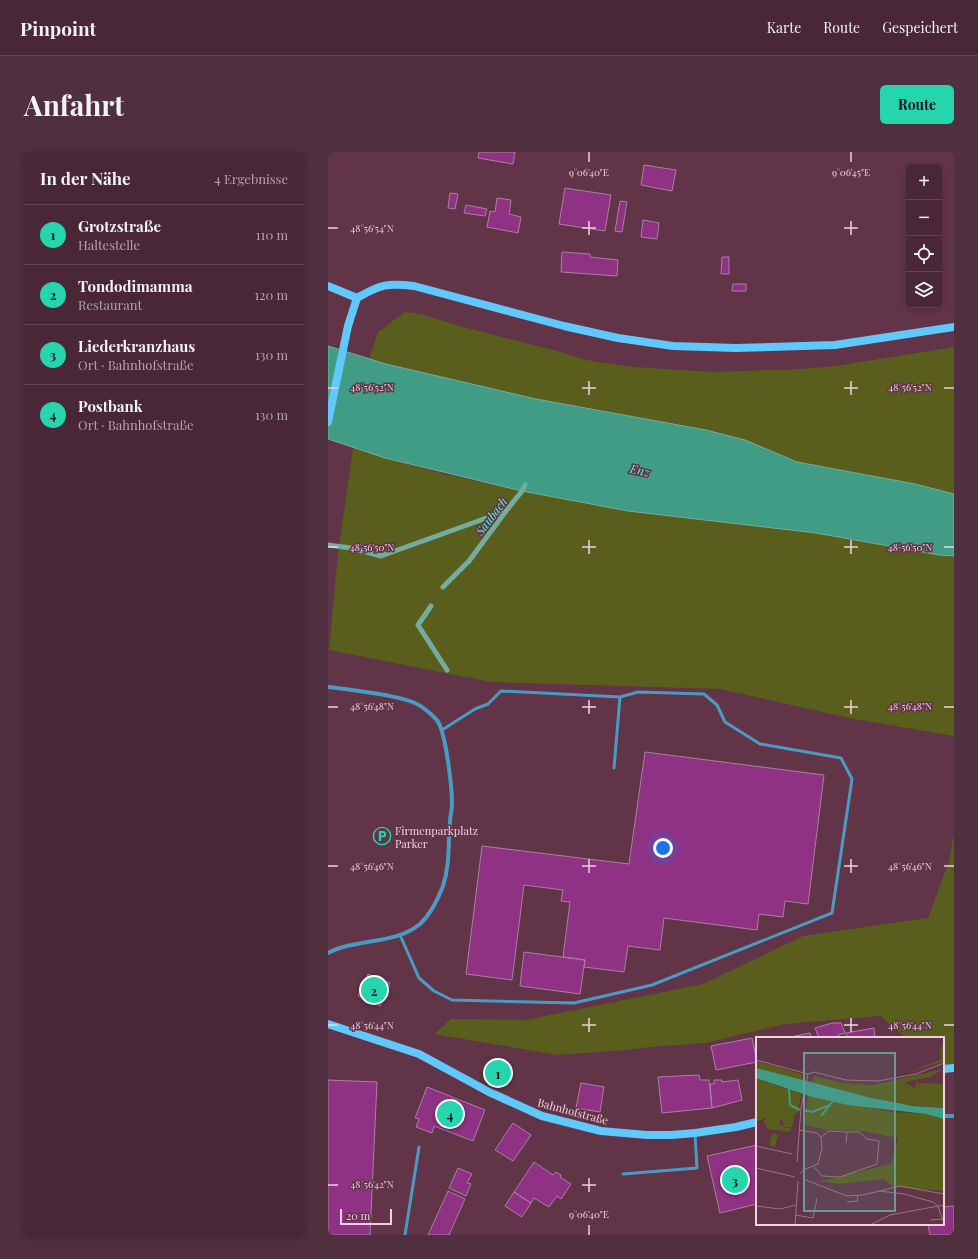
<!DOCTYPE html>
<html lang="de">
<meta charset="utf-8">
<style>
body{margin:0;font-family:"Playfair Display",serif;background:#502f3e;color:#f1f3f6}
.controls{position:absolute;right:12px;top:12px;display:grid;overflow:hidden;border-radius:6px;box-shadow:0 2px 6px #0003}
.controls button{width:36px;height:36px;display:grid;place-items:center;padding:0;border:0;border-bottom:1px solid #614451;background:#492736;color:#f1f3f6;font:20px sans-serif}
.scale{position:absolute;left:12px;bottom:10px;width:52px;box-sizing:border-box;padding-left:4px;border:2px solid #eed2dd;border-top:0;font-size:11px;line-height:14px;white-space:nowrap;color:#eed2dd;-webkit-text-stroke:3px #613448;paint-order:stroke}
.you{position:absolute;left:335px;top:696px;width:14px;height:14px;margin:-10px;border:3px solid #fff;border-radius:50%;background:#1a73e8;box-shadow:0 0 0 6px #1a73e833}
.badge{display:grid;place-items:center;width:26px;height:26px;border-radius:50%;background:#25d5ae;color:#111;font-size:13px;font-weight:700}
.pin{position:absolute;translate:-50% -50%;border:2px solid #fff;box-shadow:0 1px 4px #0006}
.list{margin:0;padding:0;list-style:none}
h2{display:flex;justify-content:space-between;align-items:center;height:52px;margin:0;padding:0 16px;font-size:17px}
h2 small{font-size:13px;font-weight:400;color:#b1a5ad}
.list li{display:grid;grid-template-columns:26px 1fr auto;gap:12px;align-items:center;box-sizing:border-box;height:60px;padding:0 16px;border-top:1px solid #614451}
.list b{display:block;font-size:15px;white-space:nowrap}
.list p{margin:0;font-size:13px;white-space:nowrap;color:#b1a5ad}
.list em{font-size:13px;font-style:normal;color:#b1a5ad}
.icon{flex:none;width:22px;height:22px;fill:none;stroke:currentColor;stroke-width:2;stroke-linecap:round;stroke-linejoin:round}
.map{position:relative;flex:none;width:626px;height:1083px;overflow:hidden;border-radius:6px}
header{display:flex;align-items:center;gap:24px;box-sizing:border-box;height:56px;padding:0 20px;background:#492736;border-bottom:1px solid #614451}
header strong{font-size:19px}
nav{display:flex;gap:22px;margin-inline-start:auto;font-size:14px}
.intro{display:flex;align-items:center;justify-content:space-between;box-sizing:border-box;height:96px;padding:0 24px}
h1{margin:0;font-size:28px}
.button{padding:10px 18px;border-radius:6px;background:#25d5ae;color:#111;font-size:14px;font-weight:700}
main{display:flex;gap:24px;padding:0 24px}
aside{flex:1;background:#492736;border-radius:6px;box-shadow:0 2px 6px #0003}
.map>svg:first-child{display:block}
.green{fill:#5a5e1d}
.water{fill:#409c84;stroke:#74ac9f}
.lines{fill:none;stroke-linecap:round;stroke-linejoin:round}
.stream{stroke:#74ac9f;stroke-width:5}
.building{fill:#8f3284;stroke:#aa80a2}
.lane{stroke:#4a9bc3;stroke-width:3}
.street{stroke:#4a9bc3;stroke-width:4}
.secondary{stroke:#61c8fb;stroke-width:8}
.ticks{fill:none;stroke:#eed2dd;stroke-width:1.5}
.labels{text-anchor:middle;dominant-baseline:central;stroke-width:3;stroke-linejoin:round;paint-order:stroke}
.poi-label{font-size:11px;fill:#eed2dd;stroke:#613448;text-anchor:start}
.street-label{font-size:11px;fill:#eed2dd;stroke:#613448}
.water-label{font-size:12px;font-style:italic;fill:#4efad0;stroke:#613448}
.inset-river{fill:none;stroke:#409c84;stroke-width:2}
.inset-road{fill:none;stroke:#997384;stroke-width:1}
.view{fill:#689b9a;fill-opacity:0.15;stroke:#689b9a;stroke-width:2}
.inset-edge{fill:none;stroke:#eed2dd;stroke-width:2}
.ticks-label{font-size:10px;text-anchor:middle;fill:#eed2dd;stroke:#613448;stroke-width:3;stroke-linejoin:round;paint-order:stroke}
</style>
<header>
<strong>Pinpoint</strong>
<nav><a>Karte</a><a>Route</a><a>Gespeichert</a></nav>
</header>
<div class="intro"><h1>Anfahrt</h1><a class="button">Route</a></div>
<main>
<aside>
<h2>In der Nähe<small>4 Ergebnisse</small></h2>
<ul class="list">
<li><span class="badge">1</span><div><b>Grotzstraße</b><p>Haltestelle</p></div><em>110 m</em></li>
<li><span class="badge">2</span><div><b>Tondodimamma</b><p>Restaurant</p></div><em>120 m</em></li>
<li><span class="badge">3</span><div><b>Liederkranzhaus</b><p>Ort · Bahnhofstraße</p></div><em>130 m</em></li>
<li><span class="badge">4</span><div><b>Postbank</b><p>Ort · Bahnhofstraße</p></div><em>130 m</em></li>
</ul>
</aside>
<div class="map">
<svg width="626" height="1083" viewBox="0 0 626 1083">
<rect width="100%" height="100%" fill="#613448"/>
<path class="green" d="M77 160 92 162 135 175 229 199 258 208 306 215 386 220 474 217 508 214 626 195V342L587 332 469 310 417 288 378 278 208 247 140 232 41 207 50 180Z
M25 296 57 306 116 322 199 340 300 359 488 381 611 403 626 404V584L526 567 392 537 163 530 1 498 10 401Z
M626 681V916L615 917V886H578L552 864 457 872 377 891 321 895 298 898 230 903 106 882 123 867 198 868 375 832 475 784 600 766 621 709Z"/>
<path class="water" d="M0 194 58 212 208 247 378 278 417 288 469 310 587 332 626 342V404L611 403 488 381 300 359 194 339 57 306 0 287Z"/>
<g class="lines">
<path class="stream" d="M0 393 23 396 53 404 178 359
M115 435 141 409 178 359 194 339 197 333
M103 454 90 473 119 518"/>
</g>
<path class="building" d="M151 0H187L185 12 150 6Z
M316 13 348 18 344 39 313 33Z
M237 36 283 43 277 79 231 72Z
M122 41 130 42 127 57 120 56Z
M169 46 183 48 181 62 193 65 190 81 159 75 162 59 167 60Z
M292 49 299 50 294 80 287 79Z
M138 53 159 57 157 64 136 61Z
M315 68 331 71 329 87 313 85Z
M234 100 262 102V105L290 108 289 124 233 120Z
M394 105H401V122H393Z
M405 132H418V139H404Z
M317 600 496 623 480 752 457 749 455 765 431 762 429 778 336 766 332 798 300 794 296 820 256 815 257 808 235 805 242 750 233 749 235 738 196 733 184 828 138 822 154 694 301 712Z
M196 800 257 808 252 842 192 834Z
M40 822 62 831 52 854 30 844Z
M504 871H513L517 881 510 883V886H491L487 876Z
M546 876 547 886H519L518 881Z
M482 881 483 886H468L467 884Z
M424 886 429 910 388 918 383 894Z
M371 923 372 928H381L384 956 334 961 330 925Z
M0 928 49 930 42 1083H0Z
M386 928H394V930L410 928 414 948 384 956 382 932H386Z
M253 931 276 935 272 960 248 956Z
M99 935 157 958 145 989 106 974 104 981 88 975 91 967 87 966Z
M185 971 203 983 185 1009 167 998Z
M429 993V1052L392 1061 379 1004Z
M206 1010 225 1023 228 1020 233 1023 232 1025 243 1032 233 1047 229 1044 221 1055 206 1046 203 1051 186 1040Z
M130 1016 144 1022 139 1031 143 1032 138 1044 121 1036Z
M120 1039 137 1047 121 1083H100Z
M186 1040 203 1051 194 1065 177 1054Z
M626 1054V1083H602L600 1072H615V1055Z"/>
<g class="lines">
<path class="lane" d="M114 578 147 557 160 552 173 539 292 545 286 616
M72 783 91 826 106 839 124 848 246 851 324 833 504 761 524 627 513 606 432 592 397 570 389 553 376 542 310 540 292 545
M295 1022 369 1016 367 982
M77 1083 91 995"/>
<path class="street" d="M0 535C19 537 38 540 57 543 67 545 79 547 89 552 95 555 103 562 108 567 118 577 124 637 124 652 124 658 122 664 122 670 120 691 122 713 115 734 110 747 103 762 92 772 67 793 28 786 0 801
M615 964H626"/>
<path class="secondary" d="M0 134 29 146
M0 270 20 174 29 146C53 132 60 131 86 134L236 174 290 186 345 194 408 196 507 193 626 175
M0 872 91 902 161 940 214 964 273 979 319 983H343L367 981 408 975 429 970
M615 917 626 916"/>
</g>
<path class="ticks" d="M261 0V10M523 0V10M261 69V83M523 69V83M0 76H10M254 76H268M516 76H530M261 229V243M523 229V243M0 236H10M254 236H268M516 236H530M616 236H626M261 388V402M523 388V402M0 395H10M254 395H268M516 395H530M616 395H626M261 548V562M523 548V562M0 555H10M254 555H268M516 555H530M616 555H626M261 707V721M523 707V721M0 714H10M254 714H268M516 714H530M616 714H626M261 866V880M523 866V880M0 873H10M254 873H268M516 873H530M616 873H626M261 1026V1040M0 1033H10M254 1033H268M261 1073V1083"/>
<defs>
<symbol id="parking-ring" viewBox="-11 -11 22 22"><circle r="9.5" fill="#613448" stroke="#25d5ae" stroke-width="1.5"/><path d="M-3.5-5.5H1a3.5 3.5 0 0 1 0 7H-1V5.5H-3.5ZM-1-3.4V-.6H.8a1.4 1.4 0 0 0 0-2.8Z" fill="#25d5ae"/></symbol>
</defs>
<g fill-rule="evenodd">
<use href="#parking-ring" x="44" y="674" width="20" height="20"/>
</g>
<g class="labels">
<g class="poi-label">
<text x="67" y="678">Firmenparkplatz<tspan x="67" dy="13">Parker</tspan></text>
</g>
<g class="street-label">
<text transform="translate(245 959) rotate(15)">Bahnhofstraße</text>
</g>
<g class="water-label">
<text transform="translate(312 318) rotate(12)">Enz</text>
<text transform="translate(163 364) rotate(-53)">Saubach</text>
</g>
</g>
<g transform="translate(428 885)">
<rect width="188" height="188" fill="#613448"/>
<path d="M188 0V24L149 37 186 22 184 17ZM0 24 46 37 47 44 0 31ZM188 32 174 40 149 45 158 51 162 43 163 49 164 46 188 47V71L143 67 54 46 59 39 86 46 117 48ZM0 41 45 57 42 76H39L36 90H30L27 88V83H24V88L31 91H35L34 95 12 92 7 85 11 80 0 85ZM52 59 137 75 170 77 188 82V154L138 150 128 142 82 147 64 144 135 127 142 101 105 94 72 93 48 88ZM16 96 22 98 19 110 13 109Z" fill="#5a5e1d"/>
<path d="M0 31 116 61 157 69 188 71V82L170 77 92 68 56 60 0 41Z" fill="#409c84"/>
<path class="inset-river" d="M33 51 34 68 44 73M47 73 56 75 74 68M65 79 77 64"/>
<path class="inset-road" d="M0 23 52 37M43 93 61 96 65 100 66 111 62 127 47 133 44 137M65 100 73 94 91 95 90 106M0 109 36 117M41 125 45 71 52 37 58 35 90 43 122 44 160 37 188 26M58 130 66 139 84 140 121 127 123 104 111 102 103 95H91M0 131 39 140M47 142 91 159 107 158 144 149 188 157M123 154 148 157 177 165 182 169 188 187 179 188M91 165 102 164 101 159M0 169 24 172 40 168M39 178 57 181 61 161M174 183 187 182M39 188 42 144M114 188 134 178 188 168"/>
<path class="view" d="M48 16H139V174H48Z"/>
<rect width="188" height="188" class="inset-edge"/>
</g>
<g class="ticks-label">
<text x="261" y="24">9°06'40"E</text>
<text x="523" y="24">9°06'45"E</text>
<text x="44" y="80">48°56'54"N</text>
<text x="44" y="239">48°56'52"N</text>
<text x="582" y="239">48°56'52"N</text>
<text x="44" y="399">48°56'50"N</text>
<text x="582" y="399">48°56'50"N</text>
<text x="44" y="558">48°56'48"N</text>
<text x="582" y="558">48°56'48"N</text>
<text x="44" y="718">48°56'46"N</text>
<text x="582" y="718">48°56'46"N</text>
<text x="44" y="877">48°56'44"N</text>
<text x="582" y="877">48°56'44"N</text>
<text x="44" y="1036">48°56'42"N</text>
<text x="261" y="1066">9°06'40"E</text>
</g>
</svg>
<div class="controls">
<button>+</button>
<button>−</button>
<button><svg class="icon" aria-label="locate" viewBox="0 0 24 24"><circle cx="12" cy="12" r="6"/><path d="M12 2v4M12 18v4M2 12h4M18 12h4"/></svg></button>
<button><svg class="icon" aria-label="layers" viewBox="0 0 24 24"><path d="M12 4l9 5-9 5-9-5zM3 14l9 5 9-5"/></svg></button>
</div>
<div class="scale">20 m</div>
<div class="you"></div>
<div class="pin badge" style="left:170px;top:921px">1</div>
<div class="pin badge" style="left:46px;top:838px">2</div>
<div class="pin badge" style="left:407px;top:1028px">3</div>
<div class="pin badge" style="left:122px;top:962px">4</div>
</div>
</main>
